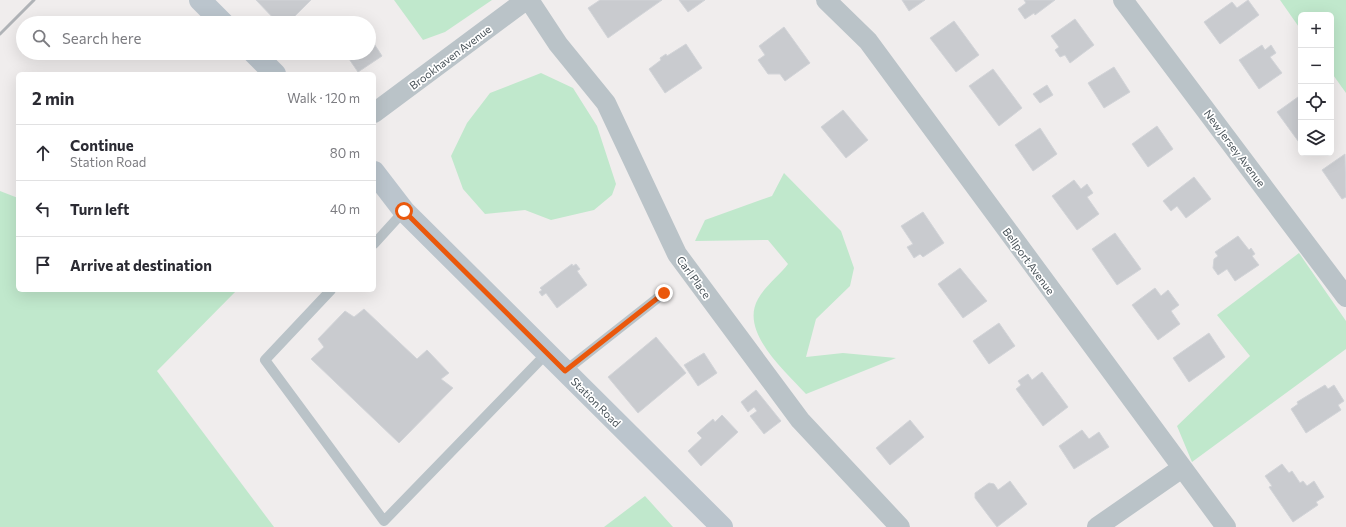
<!DOCTYPE html>
<meta charset="utf-8">
<style>
body{margin:0;font-family:Commissioner,sans-serif;background:#f2f2f3;color:#2b2b33}
.controls{position:absolute;right:12px;top:12px;display:grid;overflow:hidden;border-radius:6px;box-shadow:0 4px 16px #0002}
.controls button{width:36px;height:36px;display:grid;place-items:center;padding:0;border:0;border-bottom:1px solid #e1e1e2;background:#fff;color:#2b2b33;font:20px sans-serif}
.stop{position:absolute;width:12px;height:12px;margin:-9px;border:3px solid #ea580c;border-radius:50%;background:#fff}
.stop.end{background:#ea580c;border-color:#fff;box-shadow:0 1px 4px #0008}
.list{margin:0;padding:0;list-style:none}
h2{display:flex;justify-content:space-between;align-items:center;height:52px;margin:0;padding:0 16px;font-size:17px}
h2 small{font-size:13px;font-weight:400;color:#7c7c81}
.list li{display:grid;grid-template-columns:26px 1fr auto;gap:12px;align-items:center;box-sizing:border-box;height:56px;padding:0 16px;border-top:1px solid #e1e1e2}
.list b{display:block;font-size:15px;white-space:nowrap}
.list p{margin:0;font-size:13px;white-space:nowrap;color:#7c7c81}
.list em{font-size:13px;font-style:normal;color:#7c7c81}
.icon{flex:none;width:22px;height:22px;fill:none;stroke:currentColor;stroke-width:2;stroke-linecap:round;stroke-linejoin:round}
.map{position:relative;flex:none;width:1346px;height:527px;overflow:hidden}
.search{position:absolute;background:#fff;box-shadow:0 4px 16px #0002;left:16px;top:16px;width:360px;height:44px;display:flex;align-items:center;gap:10px;box-sizing:border-box;padding:0 14px;border-radius:22px;color:#7c7c81;font-size:15px}
.panel{position:absolute;background:#fff;box-shadow:0 4px 16px #0002;left:16px;top:72px;width:360px;height:220px;border-radius:6px}
.map>svg:first-child{display:block}
.green{fill:#c0e8cc}
.building{fill:#c9cbcf;stroke:#d2d4d8}
.lines{fill:none;stroke-linecap:round;stroke-linejoin:round}
.service{stroke:#bac3c8;stroke-width:10}
.minor{stroke:#bac3c8;stroke-width:20}
.secondary{stroke:#bbc5cd;stroke-width:22}
.rail{stroke:#b0b3b7;stroke-width:3}
.route{stroke:#ea580c;stroke-width:5}
.labels{text-anchor:middle;dominant-baseline:central;stroke-width:3.5;stroke-linejoin:round;paint-order:stroke}
.street-label{font-size:11px;fill:#485258;stroke:#fff}
</style>
<div class="map">
<svg width="1346" height="527" viewBox="0 0 1346 527">
<rect width="100%" height="100%" fill="#f0eded"/>
<path class="green" d="M394 0H492L445 32 423 40Z
M1280 0H1346V93L1331 72V15H1301V30Z
M541 73 573 88 597 126 616 184 612 195 594 210 551 220 525 210 485 214 463 189 451 156 467 123 490 93Z
M784 173 841 231 854 268 850 286 816 319 806 357 843 353 896 358 806 394C786 372 739 332 758 299 765 286 779 276 788 264L768 240 695 241 705 220 772 196Z
M0 191 18 198V290H237L157 371 274 527H0Z
M1299 253 1346 321V349L1192 462 1177 426 1250 356 1217 315Z
M645 496 673 527H604Z"/>
<path class="building" d="M256 0H311L288 23H278Z
M600 0H662L608 38 588 8Z
M679 0H705L688 12Z
M902 0H925L909 11Z
M1024 0H1055L1035 15 1034 13 1025 19 1018 9 1026 3Z
M1248 0 1259 15 1220 44 1204 22 1232 2 1237 8Z
M1075 19 1094 45 1070 63 1065 55 1060 57 1055 50 1059 47 1051 36Z
M954 21 979 55 956 72 930 38Z
M784 27 810 63 785 81 780 74H768L758 60 765 55 759 46Z
M369 36 382 56 358 72 345 53H369Z
M686 44 702 68 665 93 649 69 661 60 660 58 666 54 667 56Z
M1262 45 1265 50 1271 45 1276 53 1270 57 1282 73 1259 89 1239 60Z
M1114 67 1130 92 1104 108 1088 83Z
M993 69 1022 108 999 126 969 86Z
M1047 85 1053 95 1040 103 1033 94Z
M1298 97 1301 101V145L1277 112Z
M843 110 868 140 846 158 821 127Z
M1157 126 1173 149 1148 167 1132 144Z
M1040 128 1057 154 1033 171 1015 145Z
M1345 154 1346 197 1342 199 1322 170Z
M1194 177 1211 199 1186 218 1177 206 1171 211 1163 201Z
M1074 180 1081 189 1087 184 1093 193 1087 197 1099 214 1077 230 1052 196Z
M923 212 944 243 923 257 920 254 914 258 907 247 913 244 901 226Z
M1115 233 1141 269 1117 285 1092 249Z
M1238 236 1249 250 1251 248 1255 254 1252 256 1259 265 1235 281 1227 269 1218 275 1213 268 1214 259 1218 256 1215 252Z
M572 264 573 266 576 264 580 269 577 271 587 285 557 308 546 293 542 296 539 292 542 290 540 288Z
M960 268 987 301 963 318 938 284Z
M1155 288 1161 296 1168 290 1179 305 1171 311 1180 324 1158 340 1132 305Z
M364 309 417 359 427 350 449 373 441 379 453 388 399 443 311 359 324 347 318 339 345 311 354 317Z
M999 323 1015 346 989 364 973 341Z
M1209 333 1225 357 1189 382 1173 358Z
M656 337 686 373 638 413 608 377Z
M704 353 717 373 698 386 684 365Z
M1042 372 1068 407 1043 426 1016 389 1021 385 1018 381 1028 374 1032 380Z
M1325 385 1328 389 1334 385 1344 401 1338 405 1341 410 1306 433 1291 409 1298 404 1297 402Z
M756 390 781 421 764 434 750 416 757 411 754 407 748 412 741 402Z
M722 415 738 432 701 466 688 451 702 438 697 433 713 419 715 422Z
M910 420 924 437 890 465 876 448Z
M1082 430 1089 439 1099 432 1109 447 1074 469 1059 446Z
M1282 464 1289 473 1292 471 1300 483 1303 481 1307 486 1314 481 1324 497 1316 502 1318 505 1293 522 1269 487 1272 486 1265 476Z
M1010 481 1027 504 997 527 975 498V493L989 483 994 484 998 490Z"/>
<g class="lines">
<path class="service" d="M374 244 404 211
M331 290 265 360 384 521 547 353
M565 371 664 293"/>
<path class="minor" d="M529 0 558 44 606 103 677 254 800 420 900 527
M826 0 868 41 1226 527
M1123 0 1346 297
M374 113 526 0
M1097 527 1182 468"/>
<path class="secondary" d="M200 0 223 23
M254 53 275 74
M374 172 404 211 722 527"/>
<path class="rail" d="M0 34 34 0"/>
</g>
<g class="lines">
<path class="route" d="M404 211 565 371 664 293"/>
</g>
<g class="labels">
<g class="street-label">
<text transform="translate(450 57) rotate(-37)">Brookhaven Avenue</text>
<text transform="translate(1235 148) rotate(53)">New Jersey Avenue</text>
<text transform="translate(1029 261) rotate(54)">Bellport Avenue</text>
<text transform="translate(694 277) rotate(54)">Carl Place</text>
<text transform="translate(596 402) rotate(45)">Station Road</text>
</g>
</g>
</svg>
<div class="controls">
<button>+</button>
<button>−</button>
<button><svg class="icon" aria-label="locate" viewBox="0 0 24 24"><circle cx="12" cy="12" r="6"/><path d="M12 2v4M12 18v4M2 12h4M18 12h4"/></svg></button>
<button><svg class="icon" aria-label="layers" viewBox="0 0 24 24"><path d="M12 4l9 5-9 5-9-5zM3 14l9 5 9-5"/></svg></button>
</div>
<div class="stop" style="left:404px;top:211px"></div>
<div class="stop end" style="left:664px;top:293px"></div>
<div class="search"><svg class="icon" aria-label="search" viewBox="0 0 24 24"><circle cx="10" cy="10" r="6"/><path d="M15 15l6 6"/></svg>Search here</div>
<section class="panel">
<h2>2 min<small>Walk · 120 m</small></h2>
<ul class="list">
<li><svg class="icon" aria-label="ahead" viewBox="0 0 24 24"><path d="M12 20V5M6 11l6-6 6 6"/></svg><div><b>Continue</b><p>Station Road</p></div><em>80 m</em></li>
<li><svg class="icon" aria-label="left" viewBox="0 0 24 24"><path d="M17 20v-9H6M10 6l-5 5 5 5"/></svg><div><b>Turn left</b></div><em>40 m</em></li>
<li><svg class="icon" aria-label="arrive" viewBox="0 0 24 24"><path d="M6 21V4h12l-3 4 3 4H6"/></svg><div><b>Arrive at destination</b></div></li>
</ul>
</section>
</div>
